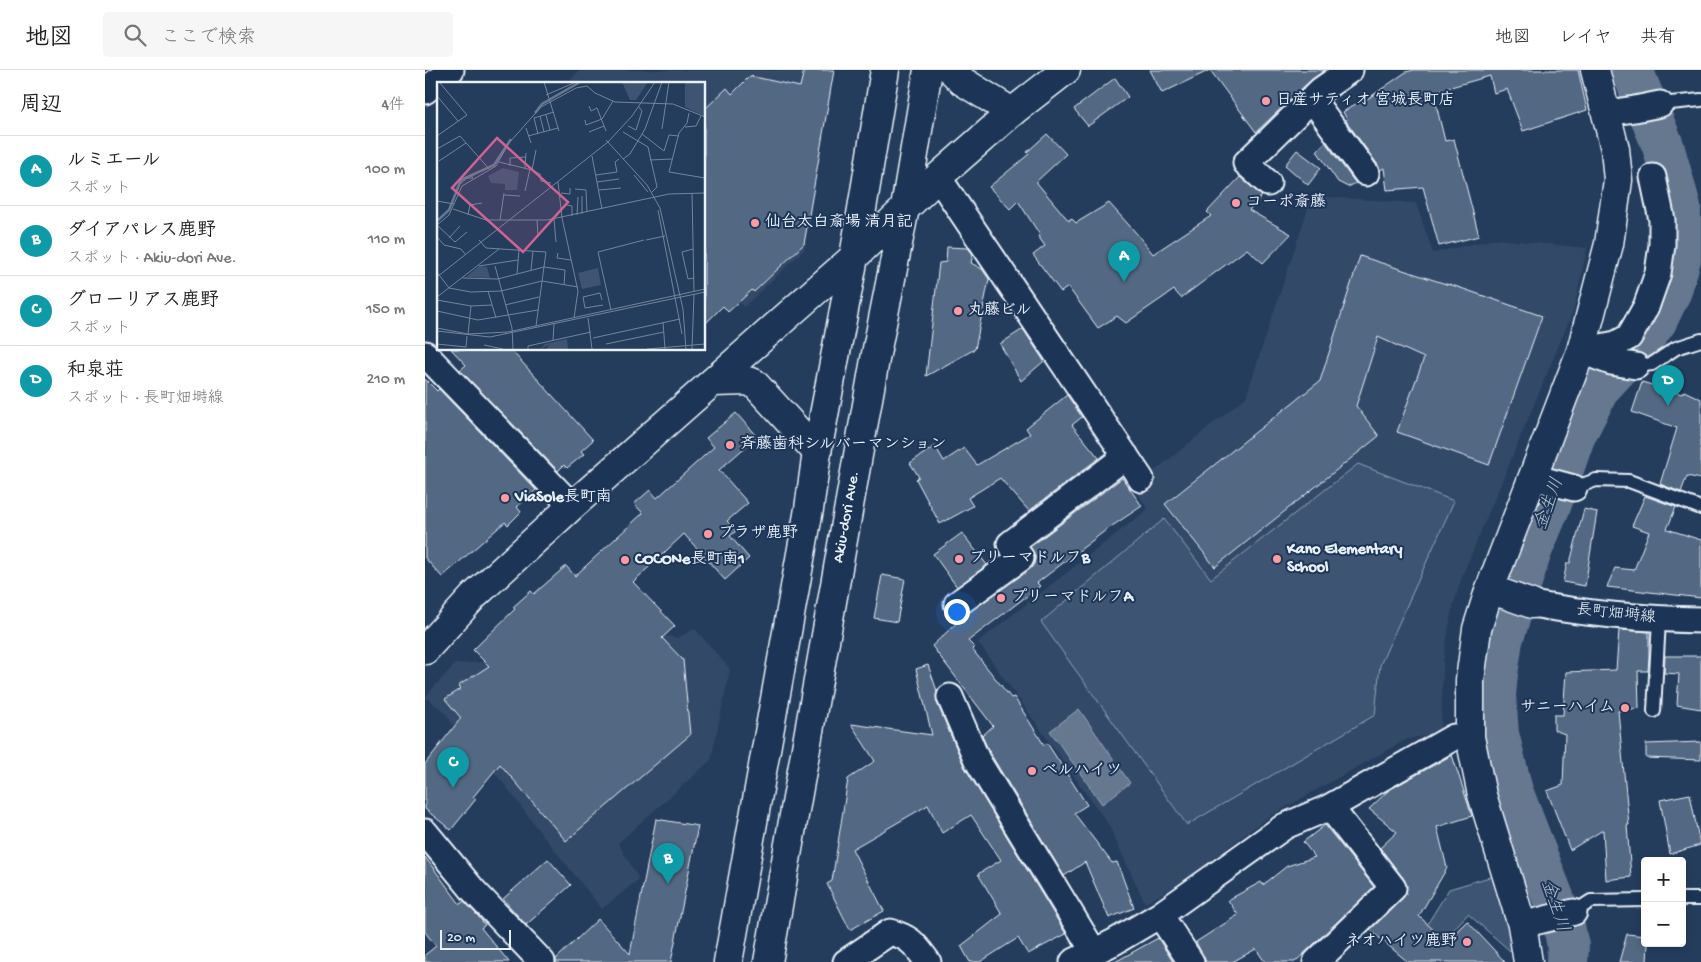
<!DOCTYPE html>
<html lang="ja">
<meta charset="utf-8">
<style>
body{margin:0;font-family:"Gochi Hand","Klee One",sans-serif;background:#f6f6f6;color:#222}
.controls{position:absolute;right:15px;bottom:15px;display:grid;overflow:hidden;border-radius:5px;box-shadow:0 2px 8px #0003}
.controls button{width:45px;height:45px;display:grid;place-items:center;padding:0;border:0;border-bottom:1px solid #e0e0e0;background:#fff;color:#222;font:25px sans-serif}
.scale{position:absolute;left:15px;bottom:12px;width:71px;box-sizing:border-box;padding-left:5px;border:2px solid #e8f1f8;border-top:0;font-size:14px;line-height:18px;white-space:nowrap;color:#e8f1f8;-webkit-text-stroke:4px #1d3557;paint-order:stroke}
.you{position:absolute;left:531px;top:541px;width:18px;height:18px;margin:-12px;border:4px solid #fff;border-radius:50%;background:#1a73e8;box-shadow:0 0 0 8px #1a73e833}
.badge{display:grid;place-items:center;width:32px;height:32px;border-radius:50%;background:#85585c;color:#fff;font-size:16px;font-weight:700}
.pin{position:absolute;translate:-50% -41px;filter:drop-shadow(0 1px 2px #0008)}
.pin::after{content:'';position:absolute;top:26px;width:18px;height:15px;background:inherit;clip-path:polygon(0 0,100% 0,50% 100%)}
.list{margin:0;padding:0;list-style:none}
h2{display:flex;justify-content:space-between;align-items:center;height:65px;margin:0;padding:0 20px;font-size:21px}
h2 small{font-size:16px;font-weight:400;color:#767676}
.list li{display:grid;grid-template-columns:32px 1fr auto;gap:15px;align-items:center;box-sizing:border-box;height:70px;padding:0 20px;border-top:1px solid #e0e0e0}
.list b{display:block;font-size:19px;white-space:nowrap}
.list p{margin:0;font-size:16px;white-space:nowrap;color:#767676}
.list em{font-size:16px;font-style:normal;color:#767676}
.icon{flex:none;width:28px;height:28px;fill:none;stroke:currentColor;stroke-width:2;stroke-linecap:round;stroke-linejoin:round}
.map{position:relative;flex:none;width:1276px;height:892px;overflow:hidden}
header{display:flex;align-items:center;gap:30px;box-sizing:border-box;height:70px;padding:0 25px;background:#fff;border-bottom:1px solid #e0e0e0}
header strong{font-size:24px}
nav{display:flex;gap:28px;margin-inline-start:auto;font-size:18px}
.search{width:350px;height:45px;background:#f6f6f6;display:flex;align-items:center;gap:12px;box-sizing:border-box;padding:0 18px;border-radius:5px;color:#767676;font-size:19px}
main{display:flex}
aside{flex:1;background:#fff}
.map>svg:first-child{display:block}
.built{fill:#334a68}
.green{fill:#3e5472;stroke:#93a2b5}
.water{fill:#657890;stroke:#99a8ba}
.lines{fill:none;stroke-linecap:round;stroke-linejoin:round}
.river{stroke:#657890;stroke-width:42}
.building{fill:#536782;stroke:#e8f1f8}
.service-casing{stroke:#e8f1f8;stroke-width:16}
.minor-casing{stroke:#e8f1f8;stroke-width:29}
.tertiary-casing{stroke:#e8f1f8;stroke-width:31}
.trunk-casing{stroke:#e8f1f8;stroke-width:31}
.service{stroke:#1d3557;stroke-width:12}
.minor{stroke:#1d3557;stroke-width:25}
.tertiary{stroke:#1d3557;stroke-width:28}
.trunk{stroke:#1d3557;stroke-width:28}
.poi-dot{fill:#ff9aa2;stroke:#1d3557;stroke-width:2}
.labels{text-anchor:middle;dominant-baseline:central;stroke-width:4;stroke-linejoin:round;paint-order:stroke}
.poi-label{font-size:16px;font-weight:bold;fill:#e8f1f8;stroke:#1d3557;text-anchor:start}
.street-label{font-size:16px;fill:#e8f1f8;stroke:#1d3557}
.water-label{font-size:18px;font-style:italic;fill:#b4c1ce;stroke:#1d3557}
.inset-river{fill:none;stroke:#657890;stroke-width:2.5}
.inset-road{fill:none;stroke:#73859b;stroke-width:1}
.view{fill:#cf6492;fill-opacity:0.15;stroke:#cf6492;stroke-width:2.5}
.inset-edge{fill:none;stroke:#e8f1f8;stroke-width:2.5}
</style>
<header>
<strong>地図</strong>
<div class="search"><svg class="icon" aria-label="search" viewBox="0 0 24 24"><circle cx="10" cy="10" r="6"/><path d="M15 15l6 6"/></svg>ここで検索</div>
<nav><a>地図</a><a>レイヤ</a><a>共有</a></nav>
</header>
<main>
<aside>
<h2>周辺<small>4件</small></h2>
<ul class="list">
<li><span class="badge" style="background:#0f9aa8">A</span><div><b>ルミエール</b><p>スポット</p></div><em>100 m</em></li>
<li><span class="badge" style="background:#0f9aa8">B</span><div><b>ダイアパレス鹿野</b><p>スポット · Akiu-dori Ave.</p></div><em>110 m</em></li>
<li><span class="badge" style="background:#0f9aa8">C</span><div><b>グローリアス鹿野</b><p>スポット</p></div><em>150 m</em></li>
<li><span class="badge" style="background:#0f9aa8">D</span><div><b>和泉荘</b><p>スポット · 長町畑塒線</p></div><em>210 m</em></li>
</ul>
</aside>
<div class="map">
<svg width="1276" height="892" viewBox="0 0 1276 892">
<rect width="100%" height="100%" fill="#253d5d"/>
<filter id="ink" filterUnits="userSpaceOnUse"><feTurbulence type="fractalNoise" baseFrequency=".02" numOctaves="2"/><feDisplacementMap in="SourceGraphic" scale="10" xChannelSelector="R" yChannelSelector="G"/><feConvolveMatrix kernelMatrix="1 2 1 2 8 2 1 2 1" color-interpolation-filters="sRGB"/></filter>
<g filter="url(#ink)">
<path class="built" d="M155 0H410L379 180 319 237 279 195V14H141Z
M887 126 991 133 1008 183 1070 169 1162 178 1149 239 1036 509 1026 544 1018 592 1016 662 1005 665 982 669 843 747 757 812 720 833 683 754 553 572 723 439 708 416 736 396 821 327Z
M199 558 252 568 270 559 305 599 286 690 193 773 214 809 177 839 115 762 77 711 28 655 19 641 0 627 30 594 76 591Z"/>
<path class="green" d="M933 394 1029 431 955 595 950 645 762 755 616 552 739 449 786 509Z
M1068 806 1087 863 1092 887 1043 844 1006 883 993 869 1024 819Z"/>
<path class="water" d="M654 639 705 713 677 734 625 661Z"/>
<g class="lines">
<path class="river" d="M1142 892 1143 876 1139 856 1087 721 1073 664 1070 625 1072 604 1077 570 1106 481 1126 433 1149 367 1174 318 1211 278 1231 251 1246 220 1255 189V137L1238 76 1207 0"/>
</g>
<path class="building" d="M379 0H409L379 174 329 222 327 220 303 242 298 236 279 255V40L302 18 307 24 325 6 375 17Z
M725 0H785L737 23Z
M785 0H900L886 10 831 62Z
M989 0H1153L1162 40 1098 61 1082 19 1069 23 1065 6 1008 22 1020 71 1029 69 1054 166 1014 176 998 117 962 120 959 98 955 100 953 95 921 51 922 49 918 42 937 30 938 32 981 2Z
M690 8 703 27 663 56 649 39Z
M622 64 641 84 612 111V113L644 151 646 148 651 153 684 133 712 164 728 184 786 146 782 142 815 107 837 126 824 140 866 164 838 193 822 179 756 228 749 220 701 253 692 246 673 258 643 217 636 222 608 185 620 176 613 166 615 165 593 131 585 139 564 117 604 84 602 82Z
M900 72 929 111 931 113 923 117 913 112 892 81Z
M872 80 896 98 883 115 860 95Z
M522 177 543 178 548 184 546 193 557 199 564 209 550 279 501 306 514 193 521 192Z
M935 186 1024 215V214L1117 246 1064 395 972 362 999 288 953 267 931 336 954 366 790 497 740 434 895 311Z
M598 259 619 291 596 311 575 274Z
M26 279H85L168 370 156 381 159 384 142 398 139 395 133 401 35 300 41 295Z
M0 309 12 321 14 319 111 420 92 437 96 442 83 455 80 452 17 507 0 488Z
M1217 312 1257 324 1259 321 1276 329V409L1262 406 1256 422 1235 414 1252 358 1207 342Z
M642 325 657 347 647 355 674 388 604 441 575 408 543 428 548 436 515 454 491 409 494 407 485 393 510 376 519 391 539 378 552 395 605 364 601 358Z
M311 343 332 367 294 400 323 433 302 451 311 461 305 466 324 488 300 510 259 464 208 512 250 556 237 568 258 590 265 665 141 771 75 694 48 727 51 729 26 760 0 739V694L36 648 20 629 36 619 33 616 64 596 48 580 90 539 88 537 106 521 109 524 141 496 150 506 218 443 209 434 225 420 232 428 289 377 281 368Z
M697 408 717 436 681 460 612 513 615 516 543 571 549 577 547 579 586 628 589 627 619 675 622 673 662 735 649 743 687 793 692 792 709 838 684 848 660 792 639 806 565 683 557 666 568 656 507 576 539 546 605 499 609 494 610 487 605 477Z
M1220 426 1251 437 1242 459 1276 470V528L1182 517 1190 498 1209 500 1224 462 1207 456Z
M1159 439 1172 442 1160 516 1138 512 1142 493H1145Z
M537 463 562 495 532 517 508 484Z
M457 505 480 509 472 552 449 548Z
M1194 560 1224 562V586L1223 601H1213L1214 638 1193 641 1204 755H1202L1206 807 1181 810 1178 760 1145 780 1122 721 1138 715 1140 664 1129 660V645H1138L1141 602 1191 600Z
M1240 586H1276V639L1252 635 1254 604 1239 603Z
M503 595 512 621 511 626 512 633 539 696 641 864 603 884 593 868 555 892H545L536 876 577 844 553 804 576 790 546 745 517 763 503 735 427 779 459 841 425 860 402 814 407 811 423 709 450 691 426 654 507 665 491 599Z
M1276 672V690L1221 688V674Z
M1027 685 1047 746 1012 757 1022 798 994 846 1021 872 1042 851 1080 892H983L945 860 978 828 981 823 982 816 979 809 955 778 972 762 944 739 964 720Z
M1265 724 1275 775 1245 784 1235 730Z
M231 749 273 756 246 892H131V889L173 849 205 884Z
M900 755 949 817 870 892H840L831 879 807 892H781L771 872 813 845 803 830 836 812 838 815 862 796 890 787 878 772Z
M0 787 35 834 39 831 53 846 60 855 56 858 84 892H0V885L11 876 0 862Z
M123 789 146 815 101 855 78 829Z
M1202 864 1220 866V873H1223L1222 892H1194Z
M733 868 748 892H690Z"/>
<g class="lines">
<defs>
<path id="service" d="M1235 34 1276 30
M1211 296 1227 294 1251 278 1276 270
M1149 418 1171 410 1204 411 1276 438
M1229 641 1234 550
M1257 829H1276
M1149 842 1166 831 1220 830"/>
<path id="minor" d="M0 21 26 0
M887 29 941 103
M1182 43 1210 39 1235 34
M513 107 716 409
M843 113 821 93 896 20 925 0
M1156 281 1191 274 1204 267 1221 237 1233 203 1237 175V150L1228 107
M1156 281 1186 292 1211 296
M0 284 147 436
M1108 407 1149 418
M532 534 596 488 585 474 701 386
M1107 534C1163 544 1219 549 1276 550
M525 627 552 690 669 882
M0 762 48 820 117 892
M735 845 766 892
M1097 855 1149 842
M421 892 465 862C487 868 490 875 503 892
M648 892 689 872 735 845 860 756 905 737 1029 667H1045
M891 892 968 818 905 737"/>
<path id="tertiary" d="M1064 521 1079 524 1107 534
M0 580 49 526 147 436 429 187 513 107 587 42 641 0
M1103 892 1097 855 1057 725 1045 667V610L1052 559 1064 521 1156 281 1184 174 1193 110 1190 79 1170 0"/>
<g id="trunk">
<path d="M526 0 537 11 587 42"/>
<path d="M288 312 322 311 329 313 392 382"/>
<path d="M303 892 384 439 392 382 429 187 460 0"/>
<path id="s1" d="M343 892 451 284 480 138 503 0"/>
</g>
</defs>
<use href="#service" class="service-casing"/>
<use href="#minor" class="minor-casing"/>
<use href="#tertiary" class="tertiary-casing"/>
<use href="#trunk" class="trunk-casing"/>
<use href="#service" class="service"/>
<use href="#minor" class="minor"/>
<use href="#tertiary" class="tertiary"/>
<use href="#trunk" class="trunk"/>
</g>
</g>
<g class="poi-dot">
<circle cx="841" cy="31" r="5"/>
<circle cx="811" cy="133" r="5"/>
<circle cx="330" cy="153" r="5"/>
<circle cx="533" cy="241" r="5"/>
<circle cx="305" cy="375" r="5"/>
<circle cx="80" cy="428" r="5"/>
<circle cx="283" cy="464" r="5"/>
<circle cx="534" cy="489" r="5"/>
<circle cx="852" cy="489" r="5"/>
<circle cx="200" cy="490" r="5"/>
<circle cx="576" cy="528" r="5"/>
<circle cx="1200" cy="638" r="5"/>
<circle cx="607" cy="701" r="5"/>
<circle cx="1042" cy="872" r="5"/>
</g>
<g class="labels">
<g class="poi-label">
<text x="851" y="31">日産サティオ 宮城長町店</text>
<text x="821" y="133">コーポ斎藤</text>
<text x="340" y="153">仙台太白斎場 清月記</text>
<text x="543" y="241">丸藤ビル</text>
<text x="315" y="375">斉藤歯科シルバーマンション</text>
<text x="90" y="428">ViaSole長町南</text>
<text x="293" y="464">プラザ鹿野</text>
<text x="862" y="480">Kano Elementary<tspan x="862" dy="18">School</tspan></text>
<text x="544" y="489">プリーマドルフB</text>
<text x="210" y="490">COCONe長町南1</text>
<text x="586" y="528">プリーマドルフA</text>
<text x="1190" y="638" text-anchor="end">サニーハイム</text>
<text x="617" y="701">ベルハイツ</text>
<text x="1032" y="872" text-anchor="end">ネオハイツ鹿野</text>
</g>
<g class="street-label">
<text stroke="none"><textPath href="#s1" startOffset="452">Akiu-dori Ave.</textPath></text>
<text transform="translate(1191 545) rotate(6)">長町畑塒線</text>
</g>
<g class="water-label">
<text transform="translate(1125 434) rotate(-70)">金生川</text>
<text transform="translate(1129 836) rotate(72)">金生川</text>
</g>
</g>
<g transform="translate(12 12)">
<rect width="268" height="268" fill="#253d5d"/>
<path d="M185 0H211L199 18H193ZM248 0H267V34L248 25ZM66 86 82 90 80 108H68V102L54 101 51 94ZM42 184 50 185 53 196 29 195ZM161 186 164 203 145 207 141 191ZM130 257 131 267H109L112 263 103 267 108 262Z" fill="#3e5472"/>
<path class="inset-river" d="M98 31 105 22 143 0M0 139 12 128 24 98 57 83 74 57"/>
<path class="inset-road" d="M107 0 122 49M109 13 139 0M0 14 21 39M152 24 154 29 160 26 169 49M252 31 250 41 242 51 232 90 268 96M109 33 113 48M103 34 107 50M148 38 149 43 165 37 176 19M191 44 199 48 205 29 202 25M248 45 259 44 264 34M89 46 94 61M225 47 232 0M152 50 167 44M186 50 211 65 220 105 215 110M101 52 97 36 117 30M205 52 227 69 232 53 242 54M0 54 30 33 3 1M91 54 121 46M169 58 210 103 223 126 246 227 249 267M0 67 23 54 53 88M155 74 165 127M186 77 193 72 208 47 225 0M213 78 235 77M2 79 29 61M62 80 95 88 103 92 104 99 114 101M73 84V76L89 75M88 86 89 71M95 88 99 68M159 93 180 90 178 80 182 77M197 93 211 110M268 98V119M121 100 125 136 141 209 137 236M160 100 182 97M23 102 30 96H36L34 93M138 107 149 108 150 130M162 108 184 106M88 109 93 87M124 111 133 112V106M255 111 257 210M67 113 83 114M0 119 17 122M130 123 135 124V134M16 127 49 138H110L232 112 268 111M221 128 245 252M145 132V114M31 133 33 123 45 121M140 133 141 115M117 137 119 160M63 138 67 111M100 138 101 155M0 143 12 133 25 104 59 84 72 61 104 25 139 6 150 4 158 11 178 20 236 22 268 35M0 143 18 160 30 150M0 155 7 163 24 167 28 172M12 156 23 144M42 158 49 166 109 170 99 244M209 158 228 154M256 167 245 170 251 197 257 196M121 171 120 176 134 178M42 184 81 178M58 184 75 246 76 267M94 188 96 169M0 190 12 206 34 210 64 209 105 199 141 205M80 192 82 168M0 195 171 60 195 34 218 0M26 196 61 197 107 185 128 188 127 203M51 209 59 236M0 215 62 167M0 218 34 224 55 223M165 218 163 211 146 215 148 226 166 223M68 223 102 215M174 228 161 170 207 158M0 229 41 238 101 228M151 236 155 267M226 240 228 267M0 246 31 252 71 250 268 207M0 249 53 255 268 210M31 252 34 224M156 256 243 237M116 258 117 242M0 262 29 265 30 254M169 262 227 250M47 263 66 267M91 267V264L154 250M210 267 268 262M255 267 257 212"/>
<path class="view" d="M60 56 131 120 86 170 15 106Z"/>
<rect width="268" height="268" class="inset-edge"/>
</g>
</svg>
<div class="controls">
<button>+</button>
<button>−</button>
</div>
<div class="scale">20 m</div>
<div class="you"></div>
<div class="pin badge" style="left:699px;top:212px;background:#0f9aa8">A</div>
<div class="pin badge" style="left:243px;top:814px;background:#0f9aa8">B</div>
<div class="pin badge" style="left:28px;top:718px;background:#0f9aa8">C</div>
<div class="pin badge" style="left:1243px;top:336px;background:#0f9aa8">D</div>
</div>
</main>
